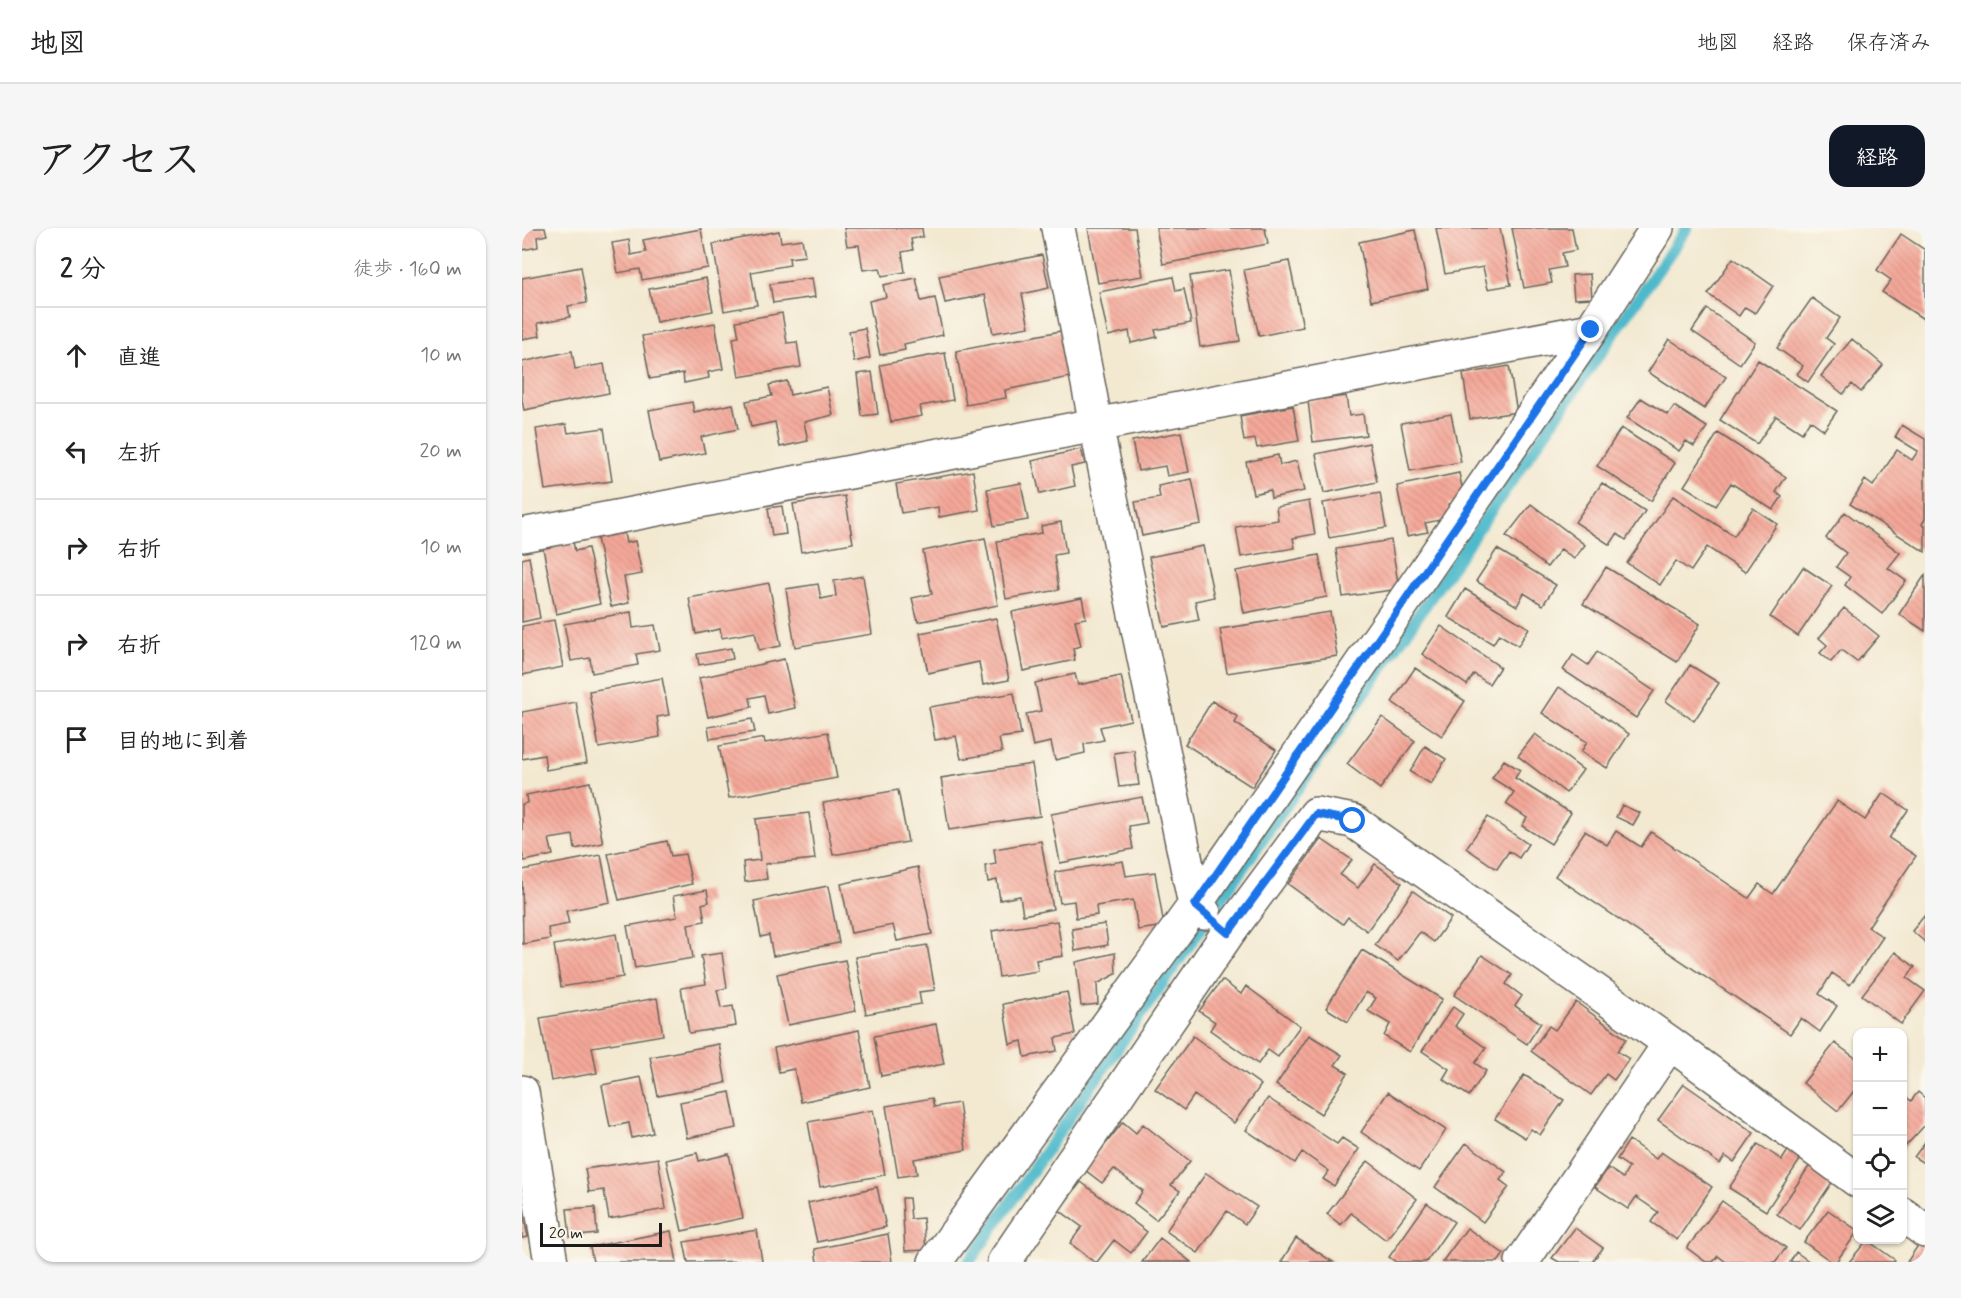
<!DOCTYPE html>
<html lang="ja">
<meta charset="utf-8">
<style>
body{margin:0;font-family:Mynerve,"Klee One",sans-serif;background:#f6f6f6;color:#222}
.controls{position:absolute;right:18px;bottom:18px;display:grid;overflow:hidden;border-radius:12px;box-shadow:0 2px 4px #0004}
.controls button{width:54px;height:54px;display:grid;place-items:center;padding:0;border:0;border-bottom:2px solid #e0e0e0;background:#fff;color:#222;font:30px sans-serif}
.scale{position:absolute;left:18px;bottom:15px;width:122px;box-sizing:border-box;padding-left:6px;border:3px solid #1c1c1c;border-top:0;font-size:16px;line-height:21px;white-space:nowrap;color:#1c1c1c;-webkit-text-stroke:4px #fbf7ec;paint-order:stroke}
.stop{position:absolute;width:18px;height:18px;margin:-14px;border:4px solid #1a73e8;border-radius:50%;background:#fff}
.stop.end{background:#1a73e8;border-color:#fff;box-shadow:0 2px 6px #0008}
.list{margin:0;padding:0;list-style:none}
h2{display:flex;justify-content:space-between;align-items:center;height:78px;margin:0;padding:0 24px;font-size:26px}
h2 small{font-size:20px;font-weight:400;color:#767676}
.list li{display:grid;grid-template-columns:39px 1fr auto;gap:18px;align-items:center;box-sizing:border-box;height:96px;padding:0 24px;border-top:2px solid #e0e0e0}
.list b{display:block;font-size:22px;white-space:nowrap}
.list em{font-size:20px;font-style:normal;color:#767676}
.icon{flex:none;width:33px;height:33px;fill:none;stroke:currentColor;stroke-width:2;stroke-linecap:round;stroke-linejoin:round}
.map{position:relative;flex:none;width:1403px;height:1034px;overflow:hidden;border-radius:18px}
header{display:flex;align-items:center;gap:36px;box-sizing:border-box;height:84px;padding:0 30px;background:#fff;border-bottom:2px solid #e0e0e0}
header strong{font-size:28px}
nav{display:flex;gap:33px;margin-inline-start:auto;font-size:21px}
.intro{display:flex;align-items:center;justify-content:space-between;box-sizing:border-box;height:144px;padding:0 36px}
h1{margin:0;font-size:42px}
.button{padding:15px 27px;border-radius:18px;background:#111827;color:#fff;font-size:21px;font-weight:700}
main{display:flex;gap:36px;padding:0 36px}
aside{flex:1;background:#fff;border-radius:18px;box-shadow:0 2px 4px #0004}
.map>svg:first-child{display:block}
.lines{fill:none;stroke-linecap:round;stroke-linejoin:round}
.stream{stroke:#4eb9cb;stroke-width:12}
.building{fill:url(#building-back-hatch)}
.minor-casing{stroke:#67645b;stroke-width:36}
.minor{stroke:#fff;stroke-width:33}
.route{stroke:#1a73e8;stroke-width:8}
</style>
<header>
<strong>地図</strong>
<nav><a>地図</a><a>経路</a><a>保存済み</a></nav>
</header>
<div class="intro"><h1>アクセス</h1><a class="button">経路</a></div>
<main>
<aside>
<h2>2 分<small>徒歩 · 160 m</small></h2>
<ul class="list">
<li><svg class="icon" aria-label="ahead" viewBox="0 0 24 24"><path d="M12 20V5M6 11l6-6 6 6"/></svg><div><b>直進</b></div><em>10 m</em></li>
<li><svg class="icon" aria-label="left" viewBox="0 0 24 24"><path d="M17 20v-9H6M10 6l-5 5 5 5"/></svg><div><b>左折</b></div><em>20 m</em></li>
<li><svg class="icon" aria-label="right" viewBox="0 0 24 24"><path d="M7 20v-9h11M14 6l5 5-5 5"/></svg><div><b>右折</b></div><em>10 m</em></li>
<li><svg class="icon" aria-label="right" viewBox="0 0 24 24"><path d="M7 20v-9h11M14 6l5 5-5 5"/></svg><div><b>右折</b></div><em>120 m</em></li>
<li><svg class="icon" aria-label="arrive" viewBox="0 0 24 24"><path d="M6 21V4h12l-3 4 3 4H6"/></svg><div><b>目的地に到着</b></div></li>
</ul>
</aside>
<div class="map">
<svg width="1403" height="1034" viewBox="0 0 1403 1034">
<defs>
<pattern id="building-back-hatch" width="6" height="6" patternUnits="userSpaceOnUse" patternTransform="scale(1.5)"><rect width="6" height="6" fill="#f4a899"/><path d="M-1 5l2 2M0 0l6 6M5-1l2 2" fill="none" stroke="#d19083"/></pattern>
</defs>
<rect width="100%" height="100%" fill="#fbf7ec"/>
<filter id="ink" filterUnits="userSpaceOnUse"><feTurbulence type="fractalNoise" baseFrequency=".0167" numOctaves="2"/><feDisplacementMap in="SourceGraphic" scale="12" xChannelSelector="R" yChannelSelector="G"/><feConvolveMatrix kernelMatrix="1 2 1 2 8 2 1 2 1" color-interpolation-filters="sRGB"/></filter>
<filter id="wash" filterUnits="userSpaceOnUse"><feTurbulence type="fractalNoise" baseFrequency=".008" numOctaves="4" result="noise"/><feDisplacementMap in="SourceGraphic" scale="24" xChannelSelector="R" yChannelSelector="G"/><feGaussianBlur stdDeviation="1.35" result="paint"/><feColorMatrix in="noise" values="0 0 0 0 0 0 0 0 0 0 0 0 0 0 0 0 0 1.4 0 .05"/><feComposite in="paint" operator="in"/></filter>
<g filter="url(#wash)">
<rect width="100%" height="100%" fill="#f3e9d1"/>
<g class="lines">
<path class="stream" d="M447 1034 1165 0"/>
</g>
<g id="blocks">
<path class="building" d="M0 0H23L25 7 15 9 16 19 0 22Z
M322 0H400L401 9 389 11 391 22 380 24 383 44 360 48 358 40 341 42 337 17 325 18Z
M566 0H613L621 48 576 55Z
M634 0H743L746 16 641 36Z
M914 0H978L989 57 966 61 961 39 923 46Z
M990 0H1050L1054 22 1040 25 1043 39 1027 42 1030 55 1002 60Z
M179 1 186 40 120 52 118 41 96 45 90 15 107 12 109 27 124 24 121 12Z
M893 2 906 61 849 73 837 14Z
M257 3 259 14 280 11 283 28 267 30 268 37 229 44 235 77 202 83 191 16Z
M1379 6 1403 22V92L1360 64 1369 52 1355 42Z
M520 27 527 60 500 66 507 99 471 105 463 67 423 75 417 48Z
M1211 30 1251 58 1233 85 1223 79 1217 88 1186 66Z
M767 33 781 99 737 108 722 42Z
M59 39 65 75 46 78 48 89 16 95 18 108 0 111V50Z
M707 42 718 113 678 119 668 48Z
M1068 46 1070 70 1052 71 1050 47Z
M651 49 654 63 662 61 669 95 633 102 635 109 609 115 607 103 586 108 577 64Z
M184 50 191 83 134 94 127 61Z
M290 50 293 69 251 75 248 56Z
M394 50 399 73 413 70 421 107 382 116 383 122 358 127 347 73 364 69 361 57Z
M1290 70 1318 90 1304 110 1312 116 1286 154 1275 146 1281 138 1255 120Z
M1185 81 1233 114 1218 136 1170 103Z
M260 85 265 115 275 114 279 139 217 149 211 110 217 109 214 93Z
M193 95 201 141 186 144 187 150 162 155 161 145 128 151 120 108Z
M343 100 348 130 332 134 327 103Z
M539 103 548 149 483 162 484 170 444 177 434 123Z
M1147 111 1204 149 1182 181 1126 144Z
M1330 111 1361 137 1339 164 1330 156 1321 166 1299 148Z
M50 123 53 141 82 136 87 165 2 182 0 172V134Z
M423 125 431 172 398 178 400 188 369 194 358 137Z
M1236 132 1315 183 1302 202 1288 192 1280 205 1254 188 1235 216 1198 192Z
M987 138 995 184 948 191 941 146Z
M350 144 356 186 340 188 335 146Z
M265 153 268 167 305 159 311 187 282 194 286 213 258 219 253 194 229 199 224 173 250 168 247 157Z
M824 168 827 188 841 186 844 207 791 214 786 173Z
M1119 170 1146 187 1152 178 1185 199 1172 218 1164 213 1157 223 1105 190Z
M170 174 172 184 211 176 216 201 179 209 183 225 137 234 127 182Z
M771 178 777 213 735 220 733 211 722 213 718 188Z
M929 186 939 234 888 243 879 195Z
M44 196 46 205 82 200 90 253 23 262 14 201Z
M1380 197 1403 211V291L1400 296 1403 297V324L1328 276 1343 252 1351 258 1375 222 1390 232 1396 223 1373 209Z
M1099 200 1153 235 1129 273 1075 238Z
M659 204 667 244 645 248 643 238 616 243 610 213Z
M1196 205 1264 249 1254 264 1260 269 1251 282 1209 255 1194 278 1162 258Z
M847 215 855 254 802 265 794 226Z
M559 221 563 236 549 239 553 258 518 266 510 233Z
M756 227 758 237 775 233 782 263 749 270 748 262 731 266 724 234Z
M451 243 457 282 417 289 416 279 379 285 374 256Z
M937 245 943 273 926 276 928 290 903 295 906 304 885 308 875 258Z
M670 251 679 296 620 308 613 274 638 270 636 258Z
M499 255 506 292 472 298 465 261Z
M1080 255 1123 283 1104 312 1095 306 1088 317 1053 294Z
M858 265 864 300 807 310 801 275Z
M323 268 331 315 279 324 271 276Z
M1151 268 1212 308 1231 280 1255 296 1223 344 1185 319 1169 343 1154 333 1138 357 1105 335Z
M787 273 793 306 771 310 773 320 719 329 714 299 756 292 754 279Z
M1009 276 1063 317 1052 331 1039 321 1025 339 984 308Z
M260 278 264 306 250 308 246 280Z
M1323 284 1378 325 1366 340 1384 353 1360 386 1323 357 1328 349 1314 339 1324 325 1304 310Z
M539 294 544 325 532 327 537 362 484 371 475 313 520 305 519 298Z
M102 305 104 315 113 313 120 346 102 349 107 375 89 379 75 310Z
M463 310 476 377 396 394 390 370 410 366 401 323Z
M869 312 877 361 821 369 814 321Z
M51 314 53 323 66 320 78 376 34 386 21 320Z
M681 318 692 369 673 373 677 392 642 399 627 329Z
M975 321 1034 357 1021 377 1002 365 995 378 954 353Z
M797 327 805 369 722 385 714 343Z
M7 329 18 390 0 394V331Z
M1084 339 1178 396 1155 434 1061 376Z
M1281 339 1310 358 1276 408 1248 389Z
M1403 347V403L1377 386Z
M341 348 350 406 273 419 264 361 296 356 299 371 314 368 312 353Z
M247 355 259 418 237 422 233 404 200 410 198 401 174 406 167 370Z
M943 361 1007 400 996 418 977 406 971 416 926 389Z
M560 370 564 390 553 392 559 418 551 420 553 432 501 443 490 384Z
M1322 380 1357 408 1335 434 1319 422 1309 434 1298 425 1305 417 1297 410Z
M109 384 111 400 133 397 138 422 114 426 116 437 70 445 68 430 49 433 42 396Z
M808 384 815 428 705 445 698 401Z
M474 390 487 452 461 457 457 434 406 445 398 405Z
M32 392 41 439 0 447V398Z
M919 398 978 439 967 456 952 446 945 457 900 426Z
M209 420 211 431 177 437 175 426Z
M1075 424 1132 463 1114 490 1041 442 1051 427 1066 437Z
M262 431 273 480 246 486 242 467 228 470 230 479 186 489 177 450Z
M1168 437 1197 455 1172 493 1144 473Z
M893 440 943 473 920 508 870 474Z
M553 446 556 457 599 448 609 492 578 499 582 512 562 516 563 525 533 532 529 514 511 518 504 486 519 483 513 455Z
M140 450 147 487 135 489 138 509 77 520 67 463Z
M1037 459 1107 506 1085 540 1059 524 1065 514 1020 485Z
M492 465 499 507 477 510 480 524 439 531 434 508 413 512 407 479Z
M690 473 716 489 713 495 754 522 730 559 663 516Z
M54 474 65 535 24 542 22 527 0 531V484Z
M860 489 893 513 858 561 825 536Z
M230 491 233 504 188 511 186 499Z
M306 504 315 550 207 570 197 518 242 510 243 515Z
M1013 506 1061 542 1044 565 996 528Z
M903 518 924 531 909 556 888 544Z
M612 522 617 557 597 559 592 525Z
M982 532 998 542 993 550 1049 585 1029 616 1000 598 1005 590 984 576 992 564 970 550Z
M510 536 518 588 427 602 419 550Z
M68 554 81 615 53 621 51 607 27 611 31 627 2 633 0 623V576L5 575 4 567Z
M376 562 386 614 311 627 301 575Z
M1361 565 1386 582 1367 610 1394 628 1346 699 1361 709 1328 757 1310 745 1297 766 1315 778 1298 804 1279 790 1268 806 1033 648 1063 603 1085 617 1094 603 1119 619 1129 604 1227 670 1237 656 1251 666 1315 573 1343 592Z
M620 569 625 595 607 598 611 621 538 635 529 586Z
M1100 577 1118 585 1111 597 1094 589Z
M287 585 293 631 243 636 245 651 223 654 221 634 238 632 234 591Z
M966 589 1006 616 997 630 987 623 975 641 944 620Z
M799 611 830 632 818 647 836 660 853 636 880 655 845 703 826 689 821 696 766 656Z
M145 613 149 628 163 626 170 656 97 672 86 626Z
M519 613 531 681 501 687 498 668 478 672 475 652 466 654 463 638 474 636 472 621Z
M79 627 88 674 44 683 47 696 26 700 28 711 1 716 0 642Z
M601 633 604 648 633 644 642 698 616 702 611 672 574 678 575 687 554 690 552 673 538 675 533 644Z
M396 639 410 706 375 713 371 697 329 705 319 656Z
M306 658 317 715 251 728 247 707 239 709 232 673Z
M185 662 187 674 180 676 183 693 166 696 171 730 113 740 105 698 155 689 151 668Z
M891 663 929 690 912 714 898 704 876 733 853 717Z
M1403 687V714L1390 703Z
M535 693 541 728 514 732 516 743 477 749 470 703Z
M583 696 586 717 553 723 550 701Z
M94 706 101 749 39 759 32 717Z
M405 717 413 762 397 764 399 776 344 786 333 729Z
M840 722 920 771 888 824 862 808 868 796 846 783 854 770 844 764 826 794 804 780Z
M1373 724 1393 739 1385 750 1403 763 1379 796 1340 767Z
M200 725 205 760 195 762 199 780 211 778 214 798 167 805 159 760 184 756 179 728Z
M593 725 594 746 575 756 576 776 559 778 554 734Z
M960 727 990 747 984 756 1000 768 993 778 1019 795 1005 816 932 767Z
M323 732 334 783 266 797 255 746Z
M700 752 719 766 724 758 778 798 756 829 746 822 736 836 688 802 693 794 677 783Z
M545 764 553 806 533 810 535 823 503 829 500 813 488 816 481 776Z
M135 770 141 807 70 819 75 845 29 853 18 790Z
M1054 774 1104 811 1095 823 1107 831 1092 852 1084 846 1069 867 1009 823 1027 798 1033 802Z
M931 779 941 786 933 798 964 820 953 835 964 843 947 868 921 851 927 841 900 823Z
M414 796 422 836 359 848 352 808Z
M337 802 348 859 279 874 272 841 257 844 252 820Z
M787 807 820 827 813 837 826 845 799 886 754 857Z
M671 808 739 857 712 895 672 867 662 882 633 861Z
M1313 815 1336 832V858L1316 883 1281 855Z
M197 816 204 855 136 868 128 829Z
M1002 847 1042 872 1018 907 1009 901 1003 910 973 891Z
M119 849 131 905 110 910 107 895 88 899 80 857Z
M1162 856 1232 905 1212 934 1203 928 1198 936 1136 892Z
M208 864 215 900 165 910 158 874Z
M866 864 924 902 897 943 839 904Z
M1396 864 1403 870V897L1380 922V865L1389 873Z
M410 870 412 879 437 875 444 922 392 931 395 946 376 949 364 878Z
M746 870 815 916 820 910 837 921 812 958 801 951 807 943 780 924 773 935 724 902Z
M351 882 363 947 298 959 286 894Z
M601 894 614 905 621 896 668 933 649 957 658 963 634 992 612 975 621 963 592 941 580 955 563 942Z
M1107 912 1134 931 1139 924 1190 959 1155 1012 1129 994 1136 984 1114 969 1106 981 1073 959 1086 940 1101 950 1107 939 1095 931Z
M1403 914V936L1392 929Z
M944 915 984 944 978 952 987 959 961 994 913 959Z
M1236 916 1260 932 1267 921 1280 929 1244 983 1207 960Z
M175 925 177 933 207 926 221 990 160 1003 144 932Z
M136 930 144 981 87 991 82 962 67 964 63 941Z
M846 933 895 971 864 1012 829 985 819 997 805 986Z
M1288 937 1311 953 1278 1002 1255 986Z
M684 945 735 979 723 996 705 983 676 1025 644 1003Z
M559 954 625 1004 609 1025 592 1012 575 1034H572L548 1015 560 999 537 982Z
M355 959 364 999 295 1014 286 975Z
M380 970H387L389 991 401 990 404 1022 383 1023Z
M1200 973 1264 1020 1253 1034H1204L1196 1028 1191 1034H1184L1165 1020Z
M905 975 932 994 904 1034H874L867 1029Z
M73 979 75 1006 48 1009 45 981Z
M0 981 6 1009 0 1010Z
M1306 982 1336 1003 1314 1034H1310L1282 1014Z
M945 1000 982 1026 976 1034H920Z
M1053 1000 1081 1020 1070 1034H1037L1030 1030Z
M235 1002 240 1033 166 1034 162 1014Z
M149 1003 155 1034H71L68 1019Z
M366 1006 370 1034H295L293 1021Z
M638 1010 669 1034H620Z
M774 1010 811 1034H759Z
M1345 1012 1373 1032 1371 1034H1327Z
M1397 1016 1403 1020V1034H1385Z
M1274 1024 1288 1034H1268Z"/>
</g>
</g>
<g filter="url(#ink)">
<use href="#blocks" fill-opacity="0" stroke="#67645b" stroke-width="1.5"/>
<g class="lines">
<defs>
<path id="minor" d="M536 0 574 197 673 677 682 685
M0 307 1069 102
M0 864 29 1034
M1380 986 1403 1003
M413 1034 673 677 1069 102 1135 0
M482 1034 706 705 794 586 831 593 1148 815 1336 953
M1000 1034 1148 815"/>
</defs>
<use href="#minor" class="minor-casing"/>
<use href="#minor" class="minor"/>
</g>
</g>
<g class="lines" filter="url(#ink)">
<path class="route" d="M831 593 794 586 706 705 673 677 1069 102"/>
</g>
</svg>
<div class="controls">
<button>+</button>
<button>−</button>
<button><svg class="icon" aria-label="locate" viewBox="0 0 24 24"><circle cx="12" cy="12" r="6"/><path d="M12 2v4M12 18v4M2 12h4M18 12h4"/></svg></button>
<button><svg class="icon" aria-label="layers" viewBox="0 0 24 24"><path d="M12 4l9 5-9 5-9-5zM3 14l9 5 9-5"/></svg></button>
</div>
<div class="scale">20 m</div>
<div class="stop" style="left:831px;top:593px"></div>
<div class="stop end" style="left:1069px;top:102px"></div>
</div>
</main>
